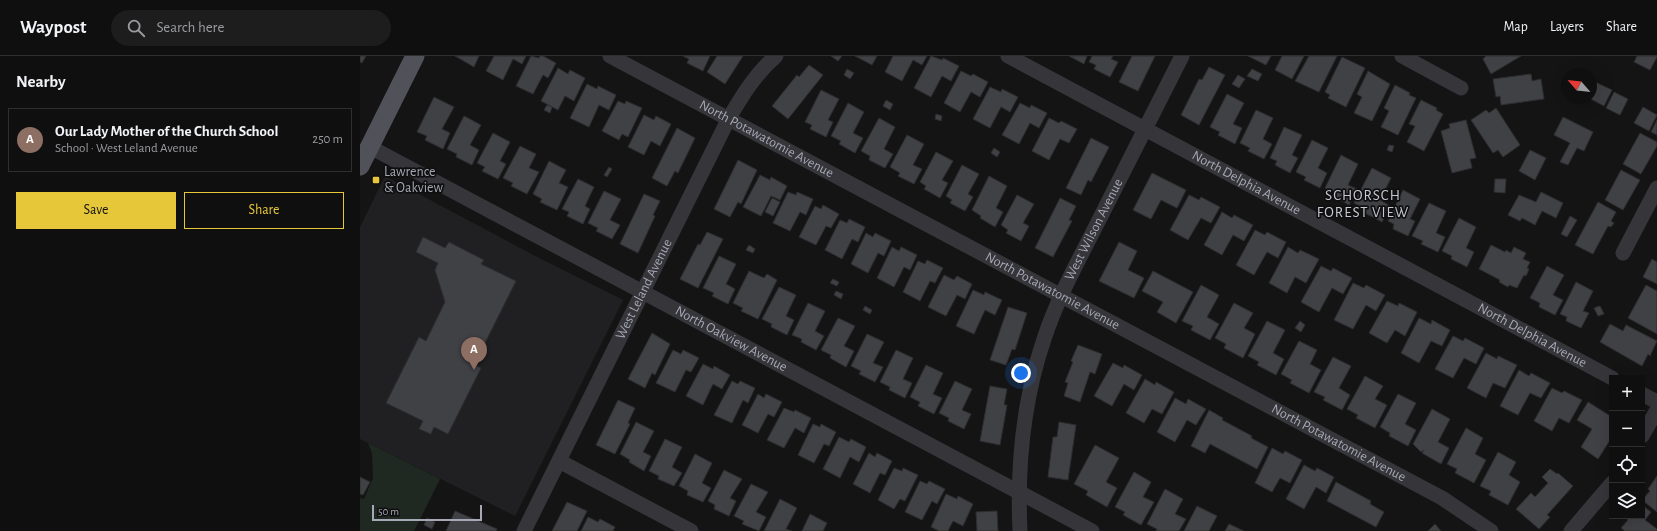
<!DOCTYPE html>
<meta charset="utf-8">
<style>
body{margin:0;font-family:"Alegreya Sans",sans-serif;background:#1d1d1e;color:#f1f3f6}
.controls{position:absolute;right:12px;bottom:12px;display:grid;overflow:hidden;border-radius:0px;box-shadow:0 4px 16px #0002}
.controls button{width:36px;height:36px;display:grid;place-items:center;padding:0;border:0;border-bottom:1px solid #2f2f30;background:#0f0f10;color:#f1f3f6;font:20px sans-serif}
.compass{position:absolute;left:1201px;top:12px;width:36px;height:36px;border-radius:50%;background:#0f0f10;box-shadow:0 4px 16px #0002;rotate:298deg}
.scale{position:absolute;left:12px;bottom:10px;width:110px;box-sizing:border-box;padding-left:4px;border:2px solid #a6a8b5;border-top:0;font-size:11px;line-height:14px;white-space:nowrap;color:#a6a8b5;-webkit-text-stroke:3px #0f0f10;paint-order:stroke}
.you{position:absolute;left:661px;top:317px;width:14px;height:14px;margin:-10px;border:3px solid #fff;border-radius:50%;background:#1a73e8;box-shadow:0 0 0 6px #1a73e833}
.badge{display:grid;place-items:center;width:26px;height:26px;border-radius:50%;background:#e7c73a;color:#fff;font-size:13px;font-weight:700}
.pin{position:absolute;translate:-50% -33px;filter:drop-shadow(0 1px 2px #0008)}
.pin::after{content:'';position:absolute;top:21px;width:14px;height:12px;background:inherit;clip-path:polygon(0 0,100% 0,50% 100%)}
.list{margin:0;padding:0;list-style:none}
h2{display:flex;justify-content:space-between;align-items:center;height:52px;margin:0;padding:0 16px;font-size:17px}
h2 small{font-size:13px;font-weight:400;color:#9b9c9f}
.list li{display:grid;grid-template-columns:26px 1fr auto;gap:12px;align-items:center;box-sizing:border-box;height:64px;margin:0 8px 8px;padding:0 8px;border:1px solid #2f2f30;border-radius:0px}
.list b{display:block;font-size:15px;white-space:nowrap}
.list p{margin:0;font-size:13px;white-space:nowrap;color:#9b9c9f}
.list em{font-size:13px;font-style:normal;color:#9b9c9f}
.actions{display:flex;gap:8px;padding:12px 16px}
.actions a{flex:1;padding:9px 0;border:1px solid #e7c73a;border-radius:0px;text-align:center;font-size:14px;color:#e7c73a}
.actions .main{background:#e7c73a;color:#111}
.icon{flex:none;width:22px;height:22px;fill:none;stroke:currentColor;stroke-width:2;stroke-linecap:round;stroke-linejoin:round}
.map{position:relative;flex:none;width:1297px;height:475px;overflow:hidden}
header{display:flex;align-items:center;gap:24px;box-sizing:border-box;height:56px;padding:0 20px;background:#0f0f10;border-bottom:1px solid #2f2f30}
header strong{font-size:19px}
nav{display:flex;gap:22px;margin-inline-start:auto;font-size:14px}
.search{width:280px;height:36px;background:#1d1d1e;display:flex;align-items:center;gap:10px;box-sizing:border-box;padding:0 14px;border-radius:22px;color:#9b9c9f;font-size:15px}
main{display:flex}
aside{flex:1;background:#0f0f10}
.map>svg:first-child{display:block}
.built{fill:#202022}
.green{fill:#202822}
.building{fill:#404145;stroke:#2e2e31}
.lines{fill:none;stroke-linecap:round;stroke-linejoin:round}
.minor{stroke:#35353a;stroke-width:15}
.major{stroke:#515159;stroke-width:19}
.poi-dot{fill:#e7c73a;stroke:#0f0f10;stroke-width:1.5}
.labels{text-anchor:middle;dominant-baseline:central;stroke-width:3.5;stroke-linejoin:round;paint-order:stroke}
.street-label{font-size:14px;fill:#a6a8b5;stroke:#0f0f10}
.poi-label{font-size:14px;fill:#a6a8b5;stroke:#0f0f10;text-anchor:start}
.neighbourhood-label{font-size:15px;letter-spacing:1px;fill:#c7c8d1;stroke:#0f0f10}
</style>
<header>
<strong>Waypost</strong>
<div class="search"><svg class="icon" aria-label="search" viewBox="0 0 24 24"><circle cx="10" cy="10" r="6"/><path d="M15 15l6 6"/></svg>Search here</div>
<nav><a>Map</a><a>Layers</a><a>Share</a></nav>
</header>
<main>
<aside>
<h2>Nearby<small></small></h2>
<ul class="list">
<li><span class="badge" style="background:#8d6e63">A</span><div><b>Our Lady Mother of the Church School</b><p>School · West Leland Avenue</p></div><em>250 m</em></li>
</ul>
<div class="actions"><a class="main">Save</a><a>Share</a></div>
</aside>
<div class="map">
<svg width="1297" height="475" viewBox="0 0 1297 475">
<rect width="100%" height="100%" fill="#141415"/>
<path class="built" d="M25 120 183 204 263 244 155 460 0 383V171Z"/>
<path class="green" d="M8 387 80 423 54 475H0V442L4 443 13 422 12 397Z"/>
<path class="building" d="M0 0H6L2 7 0 6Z
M95 0H119L114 11Z
M134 0H166L162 8 153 3 143 24 126 15Z
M171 0 179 2 180 0H183L196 7 188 22 183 19 173 38 156 30Z
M323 0H350L343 15 327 7 329 3Z
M357 0H383L365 28 347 16Z
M471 0H482L478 5Z
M495 0H517L512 9Z
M533 0H567L562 9 553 4 542 25 525 16Z
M571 0 582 4 583 2 599 10 591 25 582 20 571 41 554 32Z
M709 0H727L724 8Z
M732 0H753L751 3 758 6 750 21 734 13 736 9 729 6Z
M772 0H795L778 35 759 26Z
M888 0H911L906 9Z
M922 0H944L932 23 915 14Z
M949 0H977L959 36 935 25Z
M1126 0H1161L1131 18 1123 3Z
M1277 0H1297V1L1290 14 1274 6Z
M982 1 1005 12 986 51 968 42 970 39 965 36Z
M449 9 463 19 428 63 412 50 437 19 439 21Z
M849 11 865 19 839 69 821 59 839 23 842 24Z
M198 12 208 18 210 14 225 22 214 45 205 40 198 54 181 45Z
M487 13 494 17 490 23 484 19Z
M892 13 902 18 898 25 887 20Z
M601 15 611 20 613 18 628 26 620 41 611 36 600 56 584 47Z
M1008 15 1030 28 1012 65 994 57 1002 41 997 38Z
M1171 18 1172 25 1181 23 1184 43 1141 49 1140 40 1136 41 1133 23Z
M878 19 885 23 879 32 872 28Z
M1233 25 1252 34 1244 50 1229 42H1231V29Z
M227 28 237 33 238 30 256 39 249 54 239 49 229 71 210 62Z
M1035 29 1050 37 1049 39 1056 42 1038 79 1021 71 1029 55 1024 52Z
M630 31 641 36 642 33 658 41 650 56 641 51 630 72 613 63Z
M461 34 479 43 468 64 473 66 466 81 450 73 452 69 445 66Z
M1254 36 1268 43 1260 59 1246 52Z
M867 38 884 47 873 68 882 72 875 88 858 79 860 76 850 71Z
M74 41 94 51 82 73 90 77 83 93 65 84 67 80 57 76Z
M526 44 533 48 530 54 523 50Z
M1061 44 1077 52 1076 54 1083 58 1064 95 1047 86 1055 70 1049 68Z
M258 45 265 48 266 45 282 52 268 81 262 78 259 84 242 75Z
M488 47 504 56 493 77 503 82 495 97 479 88 481 85 471 80Z
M660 47 670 52 671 49 687 57 679 72 670 67 659 88 642 79Z
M187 49 192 51 190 57 184 54Z
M1283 51 1297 59 1289 75 1274 67Z
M1136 52 1160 89 1143 101 1138 94 1133 97 1111 64 1126 54 1129 57Z
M896 54 913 62 903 83 912 88 904 103 888 95 890 92 880 87Z
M576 58 582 60 581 65 575 63Z
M284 59 294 64 296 60 311 68 300 90 291 85 284 99 268 91Z
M104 60 121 69 110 89 119 94 112 109 96 101 97 98 87 93Z
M1203 61 1233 76 1224 95 1217 92 1208 109 1200 106 1210 87 1194 79Z
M519 62 535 71 524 93 533 98 525 112 509 104 510 100 501 95Z
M689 62 699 67 701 65 717 73 709 87 700 83 689 104 672 95Z
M1106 64 1116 102 1110 103 1112 112 1092 117 1081 75 1090 72 1089 68Z
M1297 64V79L1291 76Z
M924 71 942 79 932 99 938 102 930 117 915 109 917 105 910 102Z
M317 72 335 82 318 117 315 115 307 130 292 122Z
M133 77 150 86 140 105 146 108 138 123 122 115 125 111 117 107Z
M1280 77 1297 86V90L1281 118 1263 108Z
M547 79 564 88 553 109 562 113 554 128 538 120 540 117 530 111Z
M731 82 749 91 731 126 728 124 721 139 706 132Z
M952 84 968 92 958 112 967 117 960 132 944 124 946 121 936 116Z
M1029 89 1034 90 1032 96 1027 94Z
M160 90 176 98 169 112 179 116 167 138 151 130 153 127 143 122Z
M634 92 640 96 637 101 631 97Z
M1170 94 1186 102 1175 124 1159 115Z
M576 96 593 105 582 124 588 127 580 142 564 133 566 130 560 126Z
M981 99 998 108 988 129 997 133 989 149 973 140 975 137 965 132Z
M378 104 397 114 381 148 378 146 370 161 354 153Z
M189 105 206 114 199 127 208 131 197 154 180 146 182 143 173 138Z
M602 109 619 118 608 138 613 141 605 155 590 147 592 144 586 140Z
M249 111 252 113 247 121 244 119Z
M1012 112 1031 122 1020 144 1030 150 1022 166 1003 156 1004 152 994 147Z
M1261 114 1280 124 1263 154 1245 144Z
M792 117 826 134 817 152 801 144 791 163 773 154Z
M400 119 410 124 411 121 427 130 420 144 411 140 401 160 383 151Z
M629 120 647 130 636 152 643 156 635 171 620 162 621 160 612 154Z
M218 123 234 131 225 150 230 153 223 168 207 160 209 156 202 153Z
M1135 123H1146L1145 137 1134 136Z
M1043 134 1060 143 1050 163 1055 165 1048 180 1033 173 1034 168 1028 165Z
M244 135 261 143 250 164 260 169 252 183 236 175 238 172 228 167Z
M428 136 436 139 437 136 453 143 446 159 440 156 430 175 413 167Z
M1181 136 1203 147 1196 162 1182 155 1175 169 1162 162 1160 165 1148 159 1159 139 1176 146Z
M284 138 300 145 293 159 295 160 278 197 260 188Z
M657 139 674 148 663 167 669 170 661 185 646 177 648 174 641 169Z
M829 139 839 144 841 141 860 151 851 167 841 162 828 184 810 174Z
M412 142 420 146 413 160 405 156Z
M700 142 716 150 709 164 712 165 693 201 675 192Z
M1238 146 1256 156 1251 165 1254 167 1251 171 1248 170 1233 198 1215 189Z
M1069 147 1086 155 1076 177 1085 181 1078 196 1061 188 1063 185 1052 180Z
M463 149 479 158 471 172 466 170 456 189 439 181 455 150 461 153Z
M862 156 872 162 874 159 893 169 884 185 873 179 862 199 844 189Z
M1210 160 1217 164 1207 181 1201 178Z
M1099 162 1116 171 1106 192 1114 196 1107 211 1091 203 1092 200 1082 195Z
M489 163 505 171 498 186 492 183 482 203 465 194 480 164 487 167Z
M895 174 905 179 907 176 926 186 918 202 907 196 894 219 876 209Z
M347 176 363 183 338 232 320 223 338 188 340 189Z
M506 177 513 181 515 177 531 185 524 200 518 197 508 217 491 208Z
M63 181 85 192 89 186 124 204 121 208 156 225 119 299 115 297 110 307 121 312 88 378 74 371 71 378 59 373 63 365 26 347 59 281 66 285 85 246 75 214 78 207 56 196Z
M759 186 777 195 768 214 784 222 774 242 739 225Z
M389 189 395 193 393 197 386 194Z
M1131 189 1145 196 1146 194 1151 197 1154 191 1166 197 1163 203 1170 206 1167 212 1169 213 1166 220 1164 219 1157 232 1149 229 1148 231 1139 226 1140 224 1119 213Z
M532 191 539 195 541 191 557 199 550 214 544 211 534 231 517 222Z
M928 191 938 197 940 194 959 203 946 227 935 221 927 237 909 227Z
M359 200 376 208 366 228 375 233 368 248 352 240 354 237 343 232Z
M1292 203 1297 206V228L1283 221Z
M567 204 583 212 575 227 570 225 560 245 543 236 558 205 565 208Z
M961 210 971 215 973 212 992 222 983 238 972 232 959 256 941 246Z
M1187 210 1204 219 1193 239 1203 244 1195 259 1179 251 1180 247 1170 242Z
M389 215 404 222 407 218 417 224 398 263 381 255 383 252 373 247Z
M793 215 833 236 816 267 797 256 803 246 782 235Z
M584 219 594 224 597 220 612 228 605 243 597 239 586 260 568 251Z
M473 223 479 226 477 230 470 227Z
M1216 226 1233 235 1223 255 1229 257 1221 272 1206 265 1207 261 1200 258Z
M993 227 1004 232 1006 229 1025 239 1016 255 1006 249 993 273 974 264Z
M841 229 859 239 847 261 859 268 850 284 831 274 833 270 822 265Z
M1286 229 1297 235V278L1268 262Z
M419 231 436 239 426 260 434 264 427 279 411 271 412 268 402 263Z
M613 234 624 239 625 236 642 244 635 259 625 254 614 278 596 270Z
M476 235 483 238 481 243 474 239Z
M1027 245 1038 250 1039 247 1057 256 1045 280 1035 274 1027 287 1009 277Z
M448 247 465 255 455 275 464 280 456 294 441 286 442 283 432 279Z
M874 247 893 257 884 272 895 278 883 302 864 292 866 288 855 282Z
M505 250 512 254 510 258 503 254Z
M1240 250 1244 258 1238 260 1234 252Z
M648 251 667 257 655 294 652 293 646 309 630 304Z
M478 262 495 270 484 290 494 295 486 311 470 302 471 299 461 294Z
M1059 262 1071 268 1072 264 1090 274 1082 290 1071 285 1059 307 1041 297Z
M907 265 925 274 913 297 924 303 916 319 897 309 899 306 888 300Z
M940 265 945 269 941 276 935 272Z
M1250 268 1263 275 1266 269 1297 285 1290 300 1288 298 1282 310 1240 286Z
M292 277 310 288 295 319 292 317 285 332 268 323Z
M507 278 524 286 513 307 523 311 515 326 499 318 501 315 491 310Z
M1093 280 1103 285 1105 282 1124 292 1116 308 1104 302 1093 322 1075 313Z
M939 285 957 294 950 308 961 314 949 337 930 327 932 324 921 318Z
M718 289 742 298 735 318 730 316 720 346 704 340 708 327 705 326 713 306 711 305Z
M313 294 321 298 323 294 339 302 331 316 326 314 315 336 296 327Z
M536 294 553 302 543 323 552 327 545 342 529 334 530 331 520 326Z
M1126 297 1137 303 1138 300 1157 309 1145 332 1133 327 1126 342 1107 332Z
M973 301 991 310 979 332 990 339 982 354 963 344 965 341 954 336Z
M753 307 763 312 764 309 782 319 774 334 764 328 752 350 734 340Z
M343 308 353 313 354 310 370 319 362 333 353 328 343 349 326 340Z
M566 309 583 317 573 338 582 342 574 358 558 350 560 346 550 341Z
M1159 314 1169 320 1171 317 1190 327 1181 342 1170 337 1158 359 1140 350Z
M1005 320 1023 330 1015 343 1027 349 1015 372 996 362 998 359 987 353Z
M785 323 795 329 796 326 814 336 802 358 792 353 784 367 766 357Z
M372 325 378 328 380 325 395 332 388 347 383 344 372 367 354 359Z
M595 325 612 333 602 354 611 358 604 373 588 365 589 362 579 357Z
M630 330 647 333 644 349H647L640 389 620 385Z
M1192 332 1202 337 1204 335 1222 344 1209 367 1199 362 1192 375 1174 365Z
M398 338 404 342 406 338 422 346 414 361 408 358 398 377 382 369Z
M1038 338 1056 347 1045 368 1056 374 1048 390 1029 380 1030 377 1020 371Z
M815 342 826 348 828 343 846 353 836 369 827 364 815 386 797 376Z
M258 344 275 352 268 367 270 368 255 398 236 389Z
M1228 346 1252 361V381L1238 403 1221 391 1232 373 1217 364Z
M424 352 434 356 435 354 451 362 444 377 435 372 424 392 407 384Z
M1072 353 1090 363 1078 386 1089 392 1081 408 1062 397 1064 394 1061 396 1053 388Z
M849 354 863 362 862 364 892 380 891 382 908 391 897 413 850 388 845 397 831 390Z
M276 366 294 375 283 396 291 400 284 415 269 406 270 404 260 398Z
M699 366 716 369 708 424 688 421 693 381H697Z
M453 368 460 371 461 368 476 376 469 390 464 388 454 407 438 399Z
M1106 372 1123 382 1115 398 1126 404 1114 427 1095 417 1097 413 1087 408Z
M479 381 489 386 491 383 506 391 499 406 490 401 480 422 463 413Z
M305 383 322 391 312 411 322 417 314 430 298 423 299 420 289 415Z
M735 389 759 402 746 426 757 432 747 451 726 439 728 435 714 428Z
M912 392 923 398 925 395 942 404 930 427 920 422 912 436 895 427Z
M1138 396 1156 406 1149 419 1160 426 1148 449 1129 439 1131 435 1120 430Z
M509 397 515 401 517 397 532 405 525 419 520 417 510 437 493 428Z
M335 398 352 407 342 427 351 432 343 446 327 439 328 435 319 430Z
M944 409 955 415 957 412 974 421 966 437 956 431 944 453 926 443Z
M534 412 542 415 543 412 558 419 545 445 540 443 534 453 518 444Z
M1190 413 1197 418 1198 417 1213 430 1187 459 1190 461 1179 473 1156 453 1171 437 1175 441 1188 427 1182 421Z
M364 414 382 423 370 442 376 445 369 460 354 453 355 449 348 445Z
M774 416 791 426 783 441 794 446 781 469 763 459 765 456 755 451Z
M1297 420V456L1282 444 1290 435 1288 433Z
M0 421 10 426 3 439 0 438Z
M560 425 567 428 569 425 585 433 577 448 572 445 562 464 545 456Z
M976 426 1011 445 1010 448 1024 456 1016 471 967 445Z
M391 428 408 436 396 456 406 461 399 475 382 468 384 465 374 460Z
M805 433 823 443 815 458 826 463 819 475H796L797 473 787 468Z
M586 438 597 443 598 440 613 448 603 470 593 465 588 475H579L571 471Z
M420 443 437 452 426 473 432 475H404Z
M207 446 227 455 217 475H192Z
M1282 449 1291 456 1285 464 1297 473V475H1265L1261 472 1268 464 1265 461 1282 460Z
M837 450 857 460 849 475H824Z
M95 455 137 473 136 475H86Z
M637 455 638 475H617L616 456Z
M450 458 467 467 463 475H442Z
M228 461 238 466 240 463 255 471 253 475H221Z
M67 462 75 466 72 473 64 469Z
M869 468 884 475H865Z
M1075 468 1081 475H1068Z"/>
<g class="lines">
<g class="minor">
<path id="s1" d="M250 0 1082 442 1131 475"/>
<path id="s2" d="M648 0 1252 322"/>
<path d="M1042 0 1101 32"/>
<path id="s3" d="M10 91 732 475"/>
<path d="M1263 197 1297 132"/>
<path d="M1282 338 1297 346"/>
<path d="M1282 380 1297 354"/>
<path d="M199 405 331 475"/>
<path id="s4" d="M164 475 369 62C382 40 395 18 416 0"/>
<path id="s5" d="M660 475C657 411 663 345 684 283 698 240 721 200 741 160 768 107 795 53 822 0"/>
<path d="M1211 475 1252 427"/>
</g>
<path class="major" d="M0 110 55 0"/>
</g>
<rect class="poi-dot" x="12" y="120" width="8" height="8" rx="2"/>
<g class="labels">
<g class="street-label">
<text stroke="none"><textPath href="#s1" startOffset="177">North Potawatomie Avenue</textPath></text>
<text stroke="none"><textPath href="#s2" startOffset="270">North Delphia Avenue</textPath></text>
<text stroke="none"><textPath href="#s5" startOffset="315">West Wilson Avenue</textPath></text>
<text stroke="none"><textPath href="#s4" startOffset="270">West Leland Avenue</textPath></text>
<text stroke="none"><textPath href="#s1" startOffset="501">North Potawatomie Avenue</textPath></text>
<text stroke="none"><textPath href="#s2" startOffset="594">North Delphia Avenue</textPath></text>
<text stroke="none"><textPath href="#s3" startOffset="409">North Oakview Avenue</textPath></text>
<text stroke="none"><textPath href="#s1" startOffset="825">North Potawatomie Avenue</textPath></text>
</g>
<g class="poi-label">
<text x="24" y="116">Lawrence<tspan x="24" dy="16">&amp; Oakview</tspan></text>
</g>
<g class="neighbourhood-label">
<text x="1003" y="139">SCHORSCH<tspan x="1003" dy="17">FOREST VIEW</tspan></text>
</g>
</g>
</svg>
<div class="controls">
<button>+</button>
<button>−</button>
<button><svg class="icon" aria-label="locate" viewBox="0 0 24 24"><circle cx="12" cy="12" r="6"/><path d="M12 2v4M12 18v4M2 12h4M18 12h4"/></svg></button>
<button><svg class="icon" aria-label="layers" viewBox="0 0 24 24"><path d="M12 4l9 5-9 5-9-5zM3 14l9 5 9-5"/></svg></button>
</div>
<svg class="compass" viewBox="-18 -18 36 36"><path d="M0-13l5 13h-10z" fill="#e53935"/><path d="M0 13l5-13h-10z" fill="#9b9c9f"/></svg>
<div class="scale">50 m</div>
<div class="you"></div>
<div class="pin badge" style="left:114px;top:314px;background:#8d6e63">A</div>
</div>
</main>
